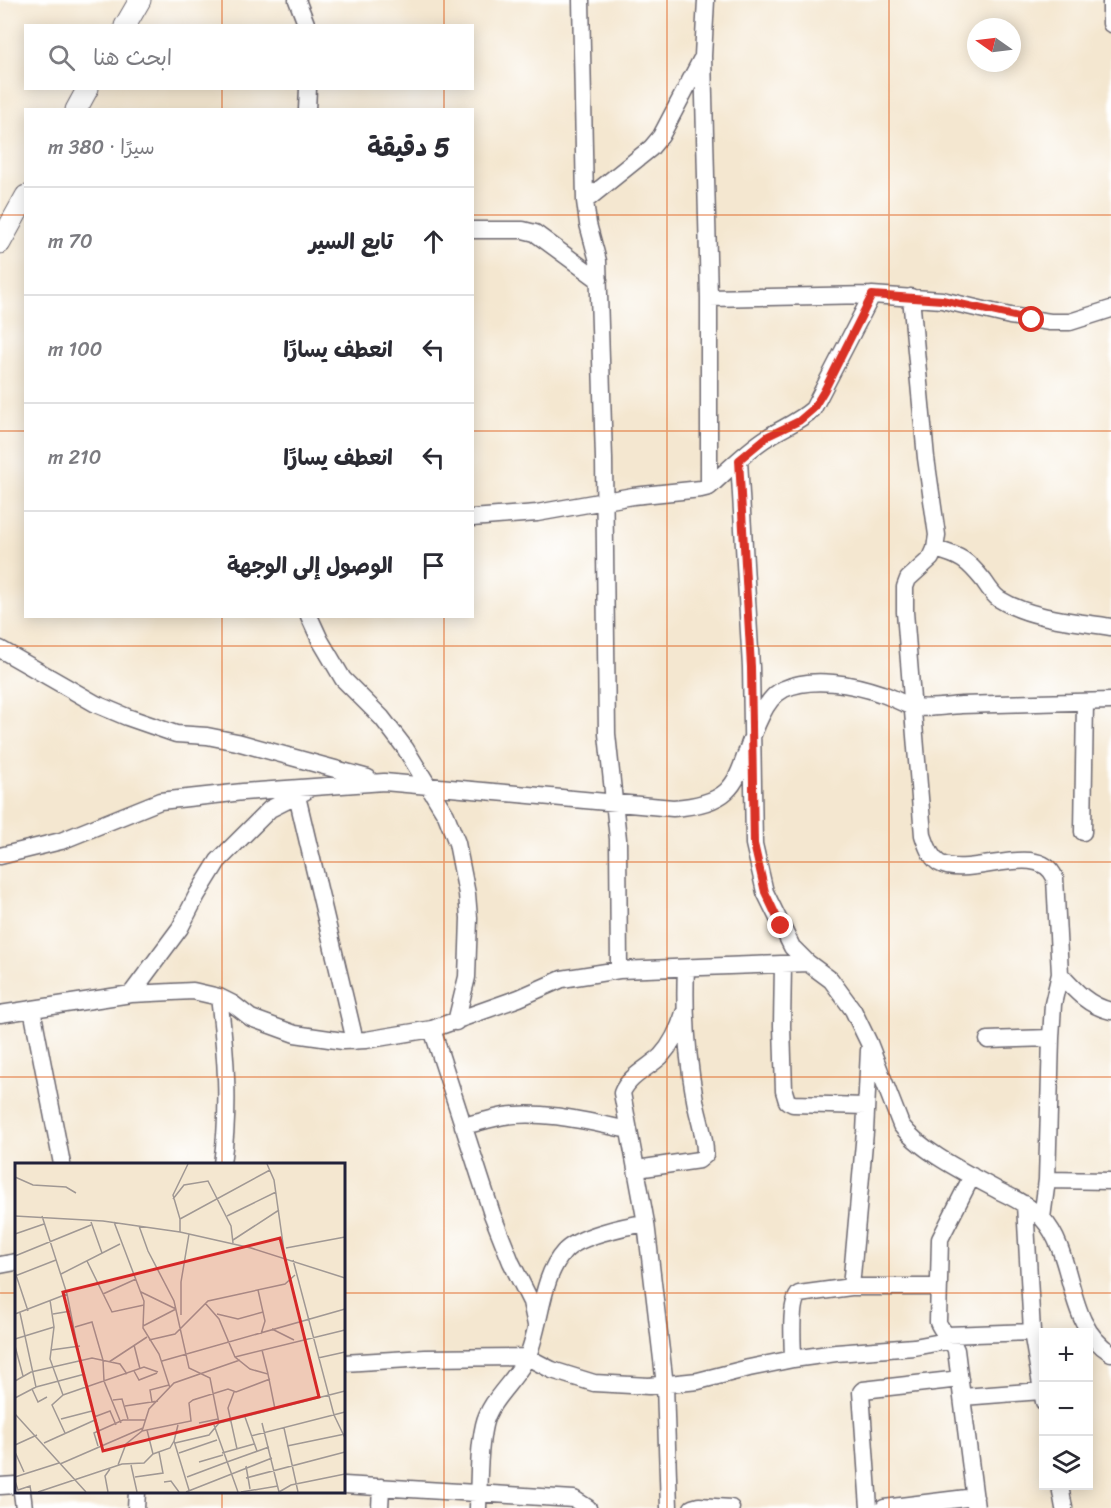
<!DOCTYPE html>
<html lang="ar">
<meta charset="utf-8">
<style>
body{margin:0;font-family:Sriracha,"Playpen Sans Arabic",sans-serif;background:#f7f7f7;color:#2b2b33;direction:rtl}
.controls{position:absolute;right:18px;bottom:18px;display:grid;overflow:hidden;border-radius:0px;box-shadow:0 3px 15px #0003}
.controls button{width:54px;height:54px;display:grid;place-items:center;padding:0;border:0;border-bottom:2px solid #e1e1e2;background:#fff;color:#2b2b33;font:30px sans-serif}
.compass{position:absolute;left:967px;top:18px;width:54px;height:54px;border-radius:50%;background:#fff;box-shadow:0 3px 15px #0003;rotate:284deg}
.stop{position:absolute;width:18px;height:18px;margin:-14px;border:4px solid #d93025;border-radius:50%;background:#fff}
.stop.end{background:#d93025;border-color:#fff;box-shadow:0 2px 6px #0008}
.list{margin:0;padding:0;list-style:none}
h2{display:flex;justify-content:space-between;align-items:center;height:78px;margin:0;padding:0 24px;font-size:26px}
h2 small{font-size:20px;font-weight:400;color:#7c7c81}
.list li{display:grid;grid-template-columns:39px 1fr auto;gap:18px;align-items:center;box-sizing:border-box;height:108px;padding:0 24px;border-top:2px solid #e1e1e2}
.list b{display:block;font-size:22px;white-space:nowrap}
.list em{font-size:20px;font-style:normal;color:#7c7c81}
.icon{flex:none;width:33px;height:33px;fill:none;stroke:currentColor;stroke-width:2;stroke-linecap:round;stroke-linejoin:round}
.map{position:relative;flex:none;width:1111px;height:1508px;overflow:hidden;direction:ltr}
.search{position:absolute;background:#fff;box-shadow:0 3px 15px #0003;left:24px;top:24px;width:450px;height:66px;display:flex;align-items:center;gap:15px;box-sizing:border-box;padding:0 21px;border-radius:0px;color:#7c7c81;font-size:22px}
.panel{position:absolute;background:#fff;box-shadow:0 3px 15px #0003;left:24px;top:108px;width:450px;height:510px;border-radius:0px;direction:rtl}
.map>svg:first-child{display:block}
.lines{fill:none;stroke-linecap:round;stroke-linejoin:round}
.minor-casing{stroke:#6c676f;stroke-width:19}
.tertiary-casing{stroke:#6c676f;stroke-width:23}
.minor{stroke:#fff;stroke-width:16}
.tertiary{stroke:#fff;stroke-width:21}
.route{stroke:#d93025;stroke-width:8}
.grid{fill:none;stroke:#de560e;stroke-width:1.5;stroke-opacity:0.55}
.inset-road{fill:none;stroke:#a09894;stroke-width:1.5}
.view{fill:#d62828;fill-opacity:0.15;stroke:#d62828;stroke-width:3}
.inset-edge{fill:none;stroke:#22223b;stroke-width:3}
</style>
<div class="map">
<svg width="1111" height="1508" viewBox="0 0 1111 1508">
<rect width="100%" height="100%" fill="#fff"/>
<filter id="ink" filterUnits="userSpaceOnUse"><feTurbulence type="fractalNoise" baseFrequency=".0167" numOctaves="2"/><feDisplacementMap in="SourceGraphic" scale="12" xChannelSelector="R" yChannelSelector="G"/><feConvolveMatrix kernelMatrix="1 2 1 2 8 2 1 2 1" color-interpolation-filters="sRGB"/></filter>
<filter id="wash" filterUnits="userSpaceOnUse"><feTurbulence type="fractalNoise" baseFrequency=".008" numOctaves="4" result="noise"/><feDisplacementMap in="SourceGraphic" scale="24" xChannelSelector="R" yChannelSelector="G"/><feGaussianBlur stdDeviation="1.35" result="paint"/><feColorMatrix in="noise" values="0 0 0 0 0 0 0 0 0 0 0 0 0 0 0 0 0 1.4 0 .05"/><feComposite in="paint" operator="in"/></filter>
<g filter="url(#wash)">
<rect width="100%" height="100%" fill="#f4e7d0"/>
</g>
<g filter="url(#ink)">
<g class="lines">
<defs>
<path id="minor" d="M297 0 307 26
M581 0 585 201 588 224 598 261 604 459 607 734 618 839 619 970
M706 0 703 56 709 298V487
M1111 0V24
M307 110 308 88
M585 201 651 148 661 136 701 60
M472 230H523L535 233 599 280
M911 297 926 458 937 535 935 549 931 558 908 579 905 587V612L923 835C926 844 930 857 939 863 969 880 1039 839 1055 878L1060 974 1053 1004 1051 1038 1047 1180 1042 1218
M709 298 872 295
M739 460 751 667 754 844 765 892 792 947 808 963 831 980 853 1010 869 1043 901 1125C921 1152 970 1175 999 1191 1014 1198 1030 1206 1042 1218 1077 1256 1064 1324 1111 1353
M472 518 537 513 633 496 701 489 709 487C728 470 747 450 768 437 784 427 798 422 813 409L872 295 942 300 1010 316 1050 322H1070L1111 309
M935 549C961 556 967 560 984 581 988 587 993 595 999 599 1031 619 1074 621 1111 627
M309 616 320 640 343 679 382 718 405 748 446 815 457 843 467 894 469 918 467 977 456 1022
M0 649 96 704 127 717 176 734 207 736 237 742 368 778
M297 796 355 1041
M1083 832 1085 702
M0 856 61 841 160 801 243 792 384 782 673 808C748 803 734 770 761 716 766 705 772 695 784 689 812 676 854 684 882 694 892 697 901 703 911 706 923 710 948 706 961 705 1011 704 1061 702 1111 701
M783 964 782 1026 784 1091 787 1101 793 1104 866 1106
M1060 974C1075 991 1089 1006 1111 1011
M131 994 180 928 197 895 218 861 270 809 306 791
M219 997C226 1054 230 1107 222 1164
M32 1009 62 1164
M0 1014 131 994 193 991 219 997 233 1004 251 1018 295 1034 343 1041 366 1040 432 1029 519 998 562 979 619 970 808 963
M432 1029 492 1214 511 1262 531 1302 536 1325
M988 1040 1051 1038
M463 1126C476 1123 490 1119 504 1116 544 1110 589 1122 629 1130
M637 1169 699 1160 705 1155C706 1137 698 1118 695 1100 687 1056 684 1013 686 968
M972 1176 940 1239 938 1322C942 1333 952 1339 956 1350L976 1508
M1047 1180 1111 1181
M1025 1204 1032 1332 1044 1402
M0 1265 16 1262
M851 1287 865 1132 869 1050
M947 1335 1032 1332
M793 1359C793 1344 789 1304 799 1294L851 1287H939
M344 1363 425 1358 527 1357 552 1370 594 1383 649 1386 698 1381 749 1368 793 1359 836 1353 914 1347 952 1340
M963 1397 1041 1391
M344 1485 574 1499 588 1508
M0 1486 16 1485
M1060 1486 1064 1508
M22 1492 24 1508
M136 1508 137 1492
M380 1508 381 1487
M478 1508C479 1481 478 1452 484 1425 490 1398 517 1380 528 1355 541 1324 541 1277 564 1252 578 1236 625 1226 646 1223
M669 1508 665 1385 646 1223 622 1093C628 1077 648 1068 661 1056 672 1044 679 1029 684 1013
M692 1508 699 1506 731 1508
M869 1508 861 1392 863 1390 960 1379
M884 1508 975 1497"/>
<path id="tertiary" d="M125 26 140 0
M76 110 88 88
M0 243 26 196"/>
</defs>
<use href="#minor" class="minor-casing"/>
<use href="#tertiary" class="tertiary-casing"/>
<use href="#minor" class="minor"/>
<use href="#tertiary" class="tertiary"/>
</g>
</g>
<g class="lines" filter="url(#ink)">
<path class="route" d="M781 926 765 892 754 844 751 667 739 460 768 436 799 421 813 409 824 391 872 295 942 300 1032 320"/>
</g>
<path class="grid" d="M222 0V26M444 0V26M667 0V1508M889 0V1508M222 88V110M444 88V110M0 215H26M472 215H1111M0 431H26M472 431H1111M222 616V1164M444 616V1508M0 646H1111M0 862H1111M0 1077H1111M0 1293H16M344 1293H1111M222 1492V1508"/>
<g transform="translate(15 1163)">
<rect width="330" height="330" fill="#f4e7d0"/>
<path class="inset-road" d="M252 1 259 17 270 95M0 14 18 22 51 24 61 30M158 36 169 22 193 18 216 63 218 80M0 53 88 58 165 69 236 85 330 115M27 53 52 131 69 217 84 268M212 53 261 29M165 56 255 7M76 59 87 90M99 59 129 138 128 165 144 191 155 225M124 63 133 88 159 138 174 205 195 215 204 260M165 69V56L158 32 173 1M0 71 29 61M218 77 264 47M271 85 330 74M0 93 76 62M278 97 319 252 330 275M72 98 97 149 129 142M0 109 13 148M46 111 105 81M0 113 41 97M243 127 250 158 246 171M126 129 161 146M88 131 121 116M35 137 39 164 35 196 48 232 37 242 50 270M190 140 204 156 220 194 235 206 253 211 260 246M0 151 52 131M38 151 56 148M202 151 223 156 248 149M166 152V119L174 71M128 163 161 146M60 164 77 159 88 197 89 218 106 260M257 166 279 177M0 176 39 164M134 177 160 171 193 138 270 121 280 112M119 182 125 206M0 183 8 213M36 187 65 183M247 187 253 211M220 194 330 167M303 195 330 189M147 198 330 146M94 199 132 174M119 208 124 217 142 210M0 218 16 209 77 195 105 201 112 211M21 224 70 211M17 226 23 239 32 234M219 229 213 245 222 286M48 232 129 204 143 209M0 235 21 224 5 150M98 237 107 236 113 256M137 239 135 227 154 222M110 243 143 238M0 251 71 329M79 254 95 248 101 262M230 254 242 288M46 256 77 248M184 260 203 256M247 260 264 329M163 262 159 278 174 327M199 262 223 329M269 265 283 329M132 267 138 291M127 268 176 258 174 240 178 237 213 226 221 229 255 216M236 273 330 249M29 280 80 257M160 280 194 272 204 260 330 228M0 282 22 272M83 283 79 270 108 257H130M272 283 330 271M0 289 9 309M164 290 202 277M207 290 239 281M184 299 208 292M212 299 254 284M45 301 128 265M103 302 111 281 127 268 134 246 159 220 225 197M116 302 122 329M231 303 235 326M0 314 44 300M120 314 148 310 144 289M172 314 212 299M231 315 330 289M0 318 3 327 15 323 16 329M149 319 156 318 164 329M23 329 107 301 129 300 138 291 155 285 159 278M93 329 90 313 95 306M171 329 257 295M226 329 263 323M264 329 276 322 330 311"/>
<path class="view" d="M265 75 304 234 88 288 48 129Z"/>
<rect width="330" height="330" class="inset-edge"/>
</g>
</svg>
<div class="controls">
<button>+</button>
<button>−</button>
<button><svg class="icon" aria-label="layers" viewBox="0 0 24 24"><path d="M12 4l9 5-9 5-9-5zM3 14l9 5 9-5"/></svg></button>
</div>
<svg class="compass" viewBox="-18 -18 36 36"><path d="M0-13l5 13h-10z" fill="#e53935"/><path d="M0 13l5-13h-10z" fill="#7c7c81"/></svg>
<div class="stop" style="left:1032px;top:320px"></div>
<div class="stop end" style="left:781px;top:926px"></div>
<div class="search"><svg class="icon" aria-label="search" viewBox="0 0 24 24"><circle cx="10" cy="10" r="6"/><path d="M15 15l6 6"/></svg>ابحث هنا</div>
<section class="panel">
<h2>5 دقيقة<small>سيرًا · 380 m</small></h2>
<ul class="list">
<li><svg class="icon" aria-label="ahead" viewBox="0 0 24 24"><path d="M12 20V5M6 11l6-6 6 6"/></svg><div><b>تابع السير</b></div><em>70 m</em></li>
<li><svg class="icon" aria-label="left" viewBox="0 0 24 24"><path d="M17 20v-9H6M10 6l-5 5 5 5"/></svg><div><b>انعطف يسارًا</b></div><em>100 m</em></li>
<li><svg class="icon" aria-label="left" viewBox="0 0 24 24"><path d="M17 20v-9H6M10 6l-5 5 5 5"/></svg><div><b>انعطف يسارًا</b></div><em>210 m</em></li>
<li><svg class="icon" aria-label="arrive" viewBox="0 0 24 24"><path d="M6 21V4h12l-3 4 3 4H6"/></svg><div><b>الوصول إلى الوجهة</b></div></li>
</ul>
</section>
</div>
